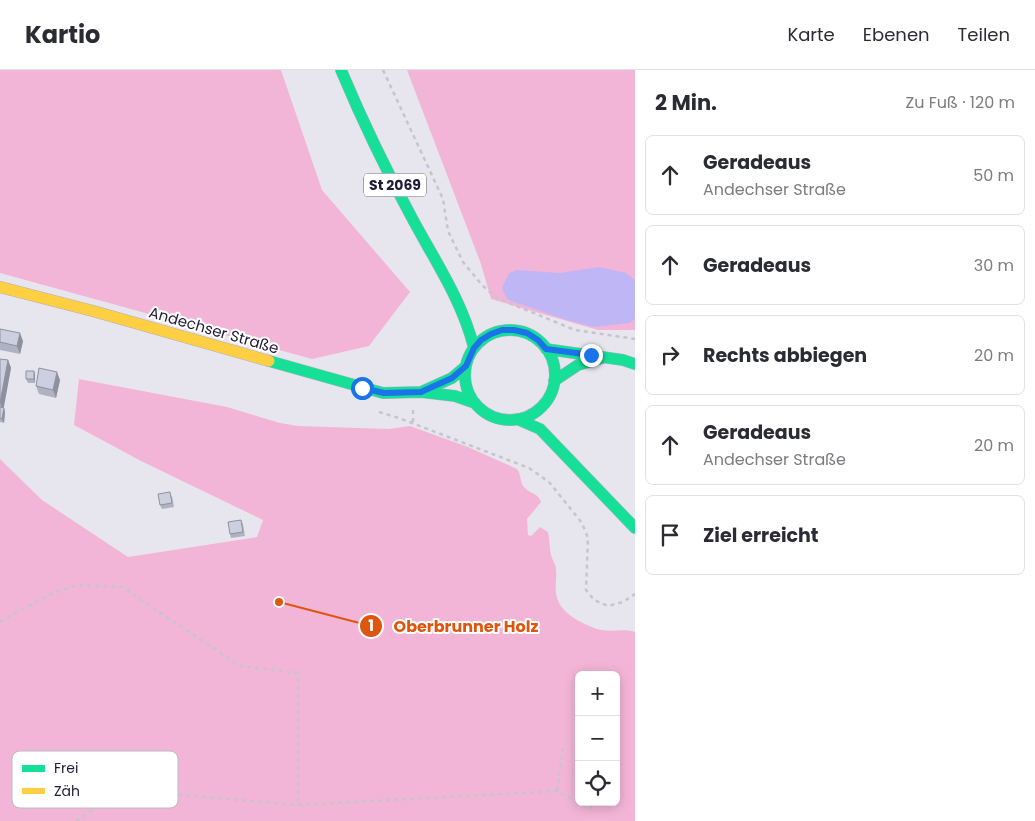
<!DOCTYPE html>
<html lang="de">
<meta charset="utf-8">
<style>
body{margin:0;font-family:Poppins,sans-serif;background:#f7f7f7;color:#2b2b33}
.controls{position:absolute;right:15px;bottom:15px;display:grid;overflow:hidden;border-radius:8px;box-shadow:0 2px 12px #0003}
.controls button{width:45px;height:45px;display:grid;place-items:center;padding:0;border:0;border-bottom:1px solid #e1e1e2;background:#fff;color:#2b2b33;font:25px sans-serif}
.stop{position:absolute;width:15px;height:15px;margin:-11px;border:4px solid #1a73e8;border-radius:50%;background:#fff}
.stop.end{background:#1a73e8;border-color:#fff;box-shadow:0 1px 5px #0008}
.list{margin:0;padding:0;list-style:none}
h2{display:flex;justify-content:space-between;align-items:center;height:65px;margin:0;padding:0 20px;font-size:21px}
h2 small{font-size:16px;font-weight:400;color:#7c7c81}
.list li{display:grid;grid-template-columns:32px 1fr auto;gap:15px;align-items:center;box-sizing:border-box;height:80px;margin:0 10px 10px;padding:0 10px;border:1px solid #e1e1e2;border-radius:8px}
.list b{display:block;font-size:19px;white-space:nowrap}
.list p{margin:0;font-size:16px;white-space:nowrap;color:#7c7c81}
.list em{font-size:16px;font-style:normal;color:#7c7c81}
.icon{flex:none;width:28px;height:28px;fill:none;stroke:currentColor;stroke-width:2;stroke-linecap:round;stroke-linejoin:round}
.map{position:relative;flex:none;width:635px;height:751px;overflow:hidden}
header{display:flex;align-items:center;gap:30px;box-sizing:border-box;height:70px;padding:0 25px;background:#fff;border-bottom:1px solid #e1e1e2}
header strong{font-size:24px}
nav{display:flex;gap:28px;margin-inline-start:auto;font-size:18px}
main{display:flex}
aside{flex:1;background:#fff}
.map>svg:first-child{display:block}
.green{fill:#f3b5d7;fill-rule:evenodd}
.water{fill:#bfb6f6}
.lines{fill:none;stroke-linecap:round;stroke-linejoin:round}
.fast-casing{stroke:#b1aec0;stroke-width:12}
.slow-casing{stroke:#b1aec0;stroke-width:12}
.path{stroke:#c7c5cb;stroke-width:2.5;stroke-dasharray:4 4;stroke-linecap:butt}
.fast{stroke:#16e098;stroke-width:11}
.slow{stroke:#ffcf43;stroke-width:11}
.wall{fill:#afb2c1}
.shaded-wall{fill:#8e919d}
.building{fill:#cbcfe0;stroke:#8e919d}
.route{stroke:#1a73e8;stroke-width:6}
.labels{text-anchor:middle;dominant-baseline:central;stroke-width:4;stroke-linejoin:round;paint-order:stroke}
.shield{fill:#fff;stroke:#625f72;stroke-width:1}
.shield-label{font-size:14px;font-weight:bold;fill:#1f1a36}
.street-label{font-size:15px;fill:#1f1a36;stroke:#fff}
.key{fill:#fff;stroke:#bcbac3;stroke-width:1}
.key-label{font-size:14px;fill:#1f1a36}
.leader{fill:none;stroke:#de560e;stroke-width:2}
.callout-dot{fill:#de560e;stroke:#fff;stroke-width:2}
.mark-label{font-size:15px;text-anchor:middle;font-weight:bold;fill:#fff}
.callout-label{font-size:16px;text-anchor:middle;font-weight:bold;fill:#de560e;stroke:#fff;stroke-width:4;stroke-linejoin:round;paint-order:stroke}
</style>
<header>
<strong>Kartio</strong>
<nav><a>Karte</a><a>Ebenen</a><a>Teilen</a></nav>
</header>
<main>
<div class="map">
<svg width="635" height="751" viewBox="0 0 635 751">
<rect width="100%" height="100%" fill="#e7e6ee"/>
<path class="green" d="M0 0H281L322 120 410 222 369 276 312 289 0 203Z
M407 0H635V260H598L491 229 481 194Z
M79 309 227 337 280 353 298 356 389 359 410 356 468 377 517 399C522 405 519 413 525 418 531 424 538 423 541 432L527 449 528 465 531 466 540 457 548 462C550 469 549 477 551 485 552 490 556 494 556 499 557 507 555 514 556 522 557 542 581 553 597 559 610 563 622 558 635 562V751H0V389L42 430 128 487 257 467 263 450 141 391 74 355ZM579 605H616V732H579Z"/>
<path class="water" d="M599 197 626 203 635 210V249L630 253 594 257 567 250 508 230 505 225 502 218 509 203 517 200 560 203Z"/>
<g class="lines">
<defs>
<path id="fast" d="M341 0C362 50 386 100 412 148 435 191 462 230 474 278
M465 305a45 45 0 1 1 90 0a45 45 0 1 1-90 0Z
M546 279 623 290 635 294
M269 291 383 323 421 322 455 326 475 333
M554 311 578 295 602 288
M421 322 452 308 466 296
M517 349 540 359 635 458"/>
<path id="slow" d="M0 217 93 241 269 291"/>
</defs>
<use href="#fast" class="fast-casing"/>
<use href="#slow" class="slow-casing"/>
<path class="path" d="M383 0 443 129 448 161 463 192 482 215 497 228 575 260 635 269
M413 340V353
M379 342 399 348 529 398 549 412 582 453 588 468 586 520 594 530 608 536 623 532 635 524
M0 552 48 525 77 515 122 517 240 596 298 603V735
M557 721 563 678
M76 751 123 720 298 735 557 721 589 739 596 732"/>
<use href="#fast" class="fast"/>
<use href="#slow" class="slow"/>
</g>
<path class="wall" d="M0 259 23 271 20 284 0 280Z
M0 289 8 290 11 298 3 338 5 342 4 353 0 352Z
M34 301 35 305V313H28L26 309Z
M60 310 56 328 39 324 36 316Z
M172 426 174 437 162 439 160 435Z
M241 450 243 454 245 466 231 468 230 464Z"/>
<path class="shaded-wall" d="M20 263 23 271 20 284 17 276Z
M8 290 11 298 3 342 0 333Z
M34 301 35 305V313L34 309Z
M57 302 60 310 56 328 53 320Z
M4 338 5 342 4 353 2 349Z"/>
<path class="building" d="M0 259 20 263 17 276 0 272Z
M0 289 8 290 0 333Z
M39 298 57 302 53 320 36 316Z
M26 301H34V309H26Z
M0 337 4 338 2 349 0 348Z
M170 422 172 433 160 435 158 424Z
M241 450 243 462 230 464 228 452Z"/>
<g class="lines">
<path class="route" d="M362 318 384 323 421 322 452 308 466 296 474 278 481 270 491 264 502 260H514L527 263 538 270 546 279 591 285"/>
</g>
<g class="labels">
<rect class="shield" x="364" y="103.5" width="62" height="23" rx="4"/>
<g class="shield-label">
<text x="395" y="115">St 2069</text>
</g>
<g class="street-label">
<text transform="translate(214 260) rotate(16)">Andechser Straße</text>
</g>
</g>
<rect x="12" y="681" width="166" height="57" rx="8" class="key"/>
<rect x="22" y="695" width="23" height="7" fill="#16e098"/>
<rect x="22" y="718" width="23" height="6" fill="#ffcf43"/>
<g class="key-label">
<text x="54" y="703">Frei</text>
<text x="54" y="726">Zäh</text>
</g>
<path class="leader" d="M279 532L371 556"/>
<g class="callout-dot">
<circle cx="279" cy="532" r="5"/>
<circle cx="371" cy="556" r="12"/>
</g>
<g class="mark-label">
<text x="371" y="561">1</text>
</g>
<g class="callout-label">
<text x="466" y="562">Oberbrunner Holz</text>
</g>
</svg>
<div class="controls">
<button>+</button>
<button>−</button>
<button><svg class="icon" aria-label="locate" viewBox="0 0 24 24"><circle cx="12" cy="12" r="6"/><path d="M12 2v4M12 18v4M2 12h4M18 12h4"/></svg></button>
</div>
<div class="stop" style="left:362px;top:318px"></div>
<div class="stop end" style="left:591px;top:285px"></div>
</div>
<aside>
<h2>2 Min.<small>Zu Fuß · 120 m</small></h2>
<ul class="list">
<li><svg class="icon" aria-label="ahead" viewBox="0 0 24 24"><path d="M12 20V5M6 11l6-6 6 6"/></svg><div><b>Geradeaus</b><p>Andechser Straße</p></div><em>50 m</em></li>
<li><svg class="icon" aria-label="ahead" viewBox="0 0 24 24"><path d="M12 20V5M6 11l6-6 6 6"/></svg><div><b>Geradeaus</b></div><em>30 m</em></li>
<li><svg class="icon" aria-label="right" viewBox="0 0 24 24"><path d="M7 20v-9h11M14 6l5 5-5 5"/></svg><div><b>Rechts abbiegen</b></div><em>20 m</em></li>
<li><svg class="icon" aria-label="ahead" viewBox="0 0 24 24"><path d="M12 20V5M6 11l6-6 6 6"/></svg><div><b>Geradeaus</b><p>Andechser Straße</p></div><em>20 m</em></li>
<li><svg class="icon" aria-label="arrive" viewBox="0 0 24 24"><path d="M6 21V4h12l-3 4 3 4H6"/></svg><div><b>Ziel erreicht</b></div></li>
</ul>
</aside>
</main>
